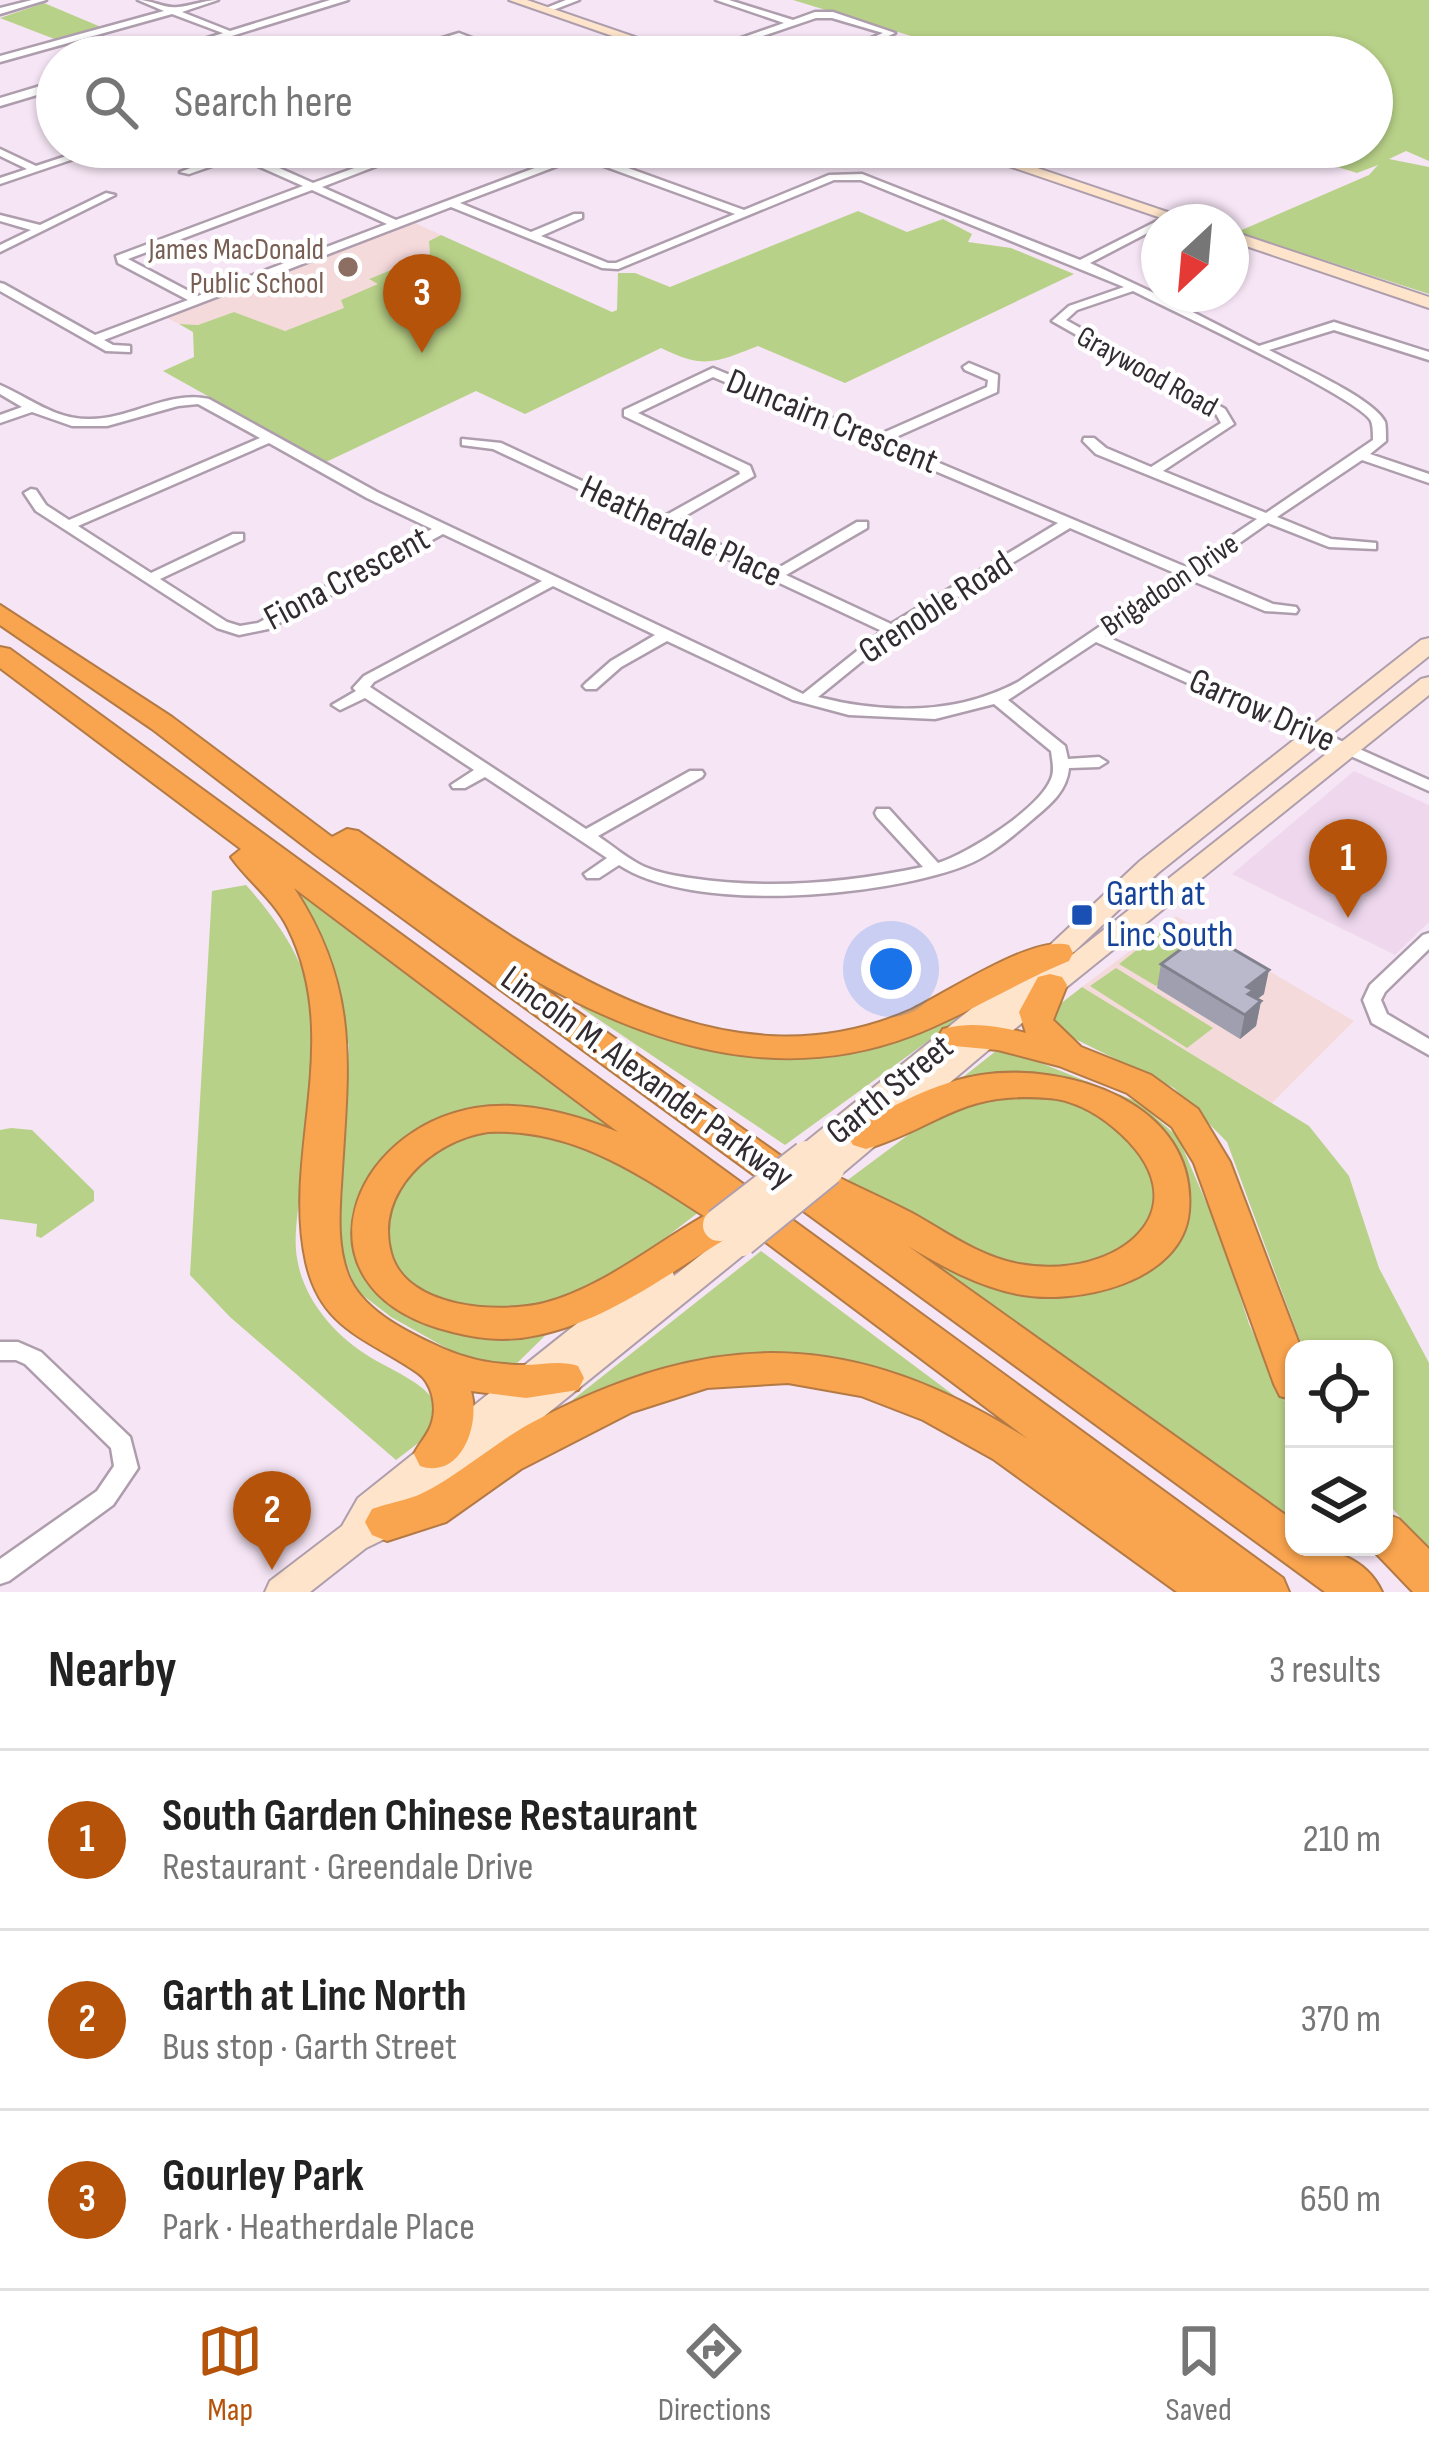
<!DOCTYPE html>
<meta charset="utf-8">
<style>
body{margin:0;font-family:"Sofia Sans Condensed",sans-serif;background:#f6f6f6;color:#222}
.controls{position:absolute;right:36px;bottom:36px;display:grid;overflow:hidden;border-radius:24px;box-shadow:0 3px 9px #0004}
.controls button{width:108px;height:108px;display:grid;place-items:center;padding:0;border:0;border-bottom:3px solid #e0e0e0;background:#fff;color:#222;font:60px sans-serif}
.compass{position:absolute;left:1141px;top:204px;width:108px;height:108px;border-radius:50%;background:#fff;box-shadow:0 3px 9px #0004;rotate:206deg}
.you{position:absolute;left:891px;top:969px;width:42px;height:42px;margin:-30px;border:9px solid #fff;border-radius:50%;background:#1a73e8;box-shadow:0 0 0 18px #1a73e833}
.badge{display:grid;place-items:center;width:78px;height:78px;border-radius:50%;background:#b45309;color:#fff;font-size:39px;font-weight:700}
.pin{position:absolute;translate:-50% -99px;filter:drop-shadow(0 3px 6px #0008)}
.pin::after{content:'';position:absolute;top:63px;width:42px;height:36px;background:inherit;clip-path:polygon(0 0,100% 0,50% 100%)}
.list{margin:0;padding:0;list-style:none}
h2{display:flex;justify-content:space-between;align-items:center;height:156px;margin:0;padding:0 48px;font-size:51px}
h2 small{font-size:39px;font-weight:400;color:#767676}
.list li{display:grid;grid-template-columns:78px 1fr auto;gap:36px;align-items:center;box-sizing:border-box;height:180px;padding:0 48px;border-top:3px solid #e0e0e0}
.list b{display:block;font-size:45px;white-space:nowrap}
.list p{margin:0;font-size:39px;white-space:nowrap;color:#767676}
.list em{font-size:39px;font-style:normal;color:#767676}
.icon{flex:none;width:66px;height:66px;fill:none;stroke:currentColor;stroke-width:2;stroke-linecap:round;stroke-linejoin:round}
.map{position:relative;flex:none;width:1429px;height:1592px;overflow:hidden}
.search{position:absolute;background:#fff;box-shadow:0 3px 9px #0004;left:36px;right:36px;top:36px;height:132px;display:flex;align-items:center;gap:30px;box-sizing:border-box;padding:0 42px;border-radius:66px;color:#767676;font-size:45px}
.sheet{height:696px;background:#fff}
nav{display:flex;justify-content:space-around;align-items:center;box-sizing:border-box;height:168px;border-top:3px solid #e0e0e0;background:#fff;font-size:33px;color:#767676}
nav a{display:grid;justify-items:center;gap:6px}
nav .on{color:#b45309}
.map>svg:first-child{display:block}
.built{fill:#efd8ee}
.education{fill:#f5dadc}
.green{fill:#b8d188}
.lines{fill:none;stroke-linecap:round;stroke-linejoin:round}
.minor-casing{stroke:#ae9ead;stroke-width:5}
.tertiary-casing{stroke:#ae9ead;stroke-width:5}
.secondary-casing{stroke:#ae9ead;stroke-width:4}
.motorway-casing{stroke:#b37a45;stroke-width:4}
.minor{fill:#fff;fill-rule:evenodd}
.tertiary{fill:#fff;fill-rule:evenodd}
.secondary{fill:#fde4ca;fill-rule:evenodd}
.motorway{fill:#f9a44f;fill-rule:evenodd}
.secondary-bridge-casing{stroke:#ae9ead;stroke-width:36;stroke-linecap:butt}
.secondary-bridge{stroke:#fde4ca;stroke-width:32}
.wall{fill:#a09faf}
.shaded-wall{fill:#82828f}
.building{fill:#bab9cc;stroke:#82828f;stroke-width:3}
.education-dot{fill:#8d6e63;stroke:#fff;stroke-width:4.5}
.transit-dot{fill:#1a4fb4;stroke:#fff;stroke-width:4.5}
.labels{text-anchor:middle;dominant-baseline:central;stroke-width:9;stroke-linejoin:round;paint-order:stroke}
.far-education-label{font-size:30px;fill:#785e54;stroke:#fff;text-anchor:end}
.far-street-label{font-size:30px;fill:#322c32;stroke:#fff}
.street-label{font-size:36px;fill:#322c32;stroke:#fff}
.transit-label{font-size:36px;fill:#164399;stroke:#fff;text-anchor:start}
</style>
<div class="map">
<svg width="1429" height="1592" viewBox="0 0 1429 1592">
<rect width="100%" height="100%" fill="#f6e5f5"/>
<path class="built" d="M1354 771 1429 805V922L1395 955 1232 874Z"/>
<path class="education" d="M413 222 441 235 429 241 430 254 371 278 380 284 342 300 345 308 285 331 234 312 198 325 179 324 165 317Z
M1176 916 1354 1021 1272 1103 1082 987Z"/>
<path class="green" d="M793 0H1429V161L1406 151 1389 159 1429 167V294L1237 232 1369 175 1378 165 1357 173 1273 147H1372V57H980Z
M44 3 101 27 57 40 0 18Z
M858 211 907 232 943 219 972 234 968 242 1011 248 1074 274 845 383 758 346C714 363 704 369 661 348L525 414 476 391 326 462 163 371 194 357 193 332 179 324 198 325 234 312 285 331 344 308 341 300 378 284 369 279 430 254 429 241 441 235 612 312 617 310 618 273H635L670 287Z
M246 885C346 997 311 1050 301 1185 299 1207 293 1235 297 1258 303 1299 335 1336 370 1357 396 1373 428 1383 441 1412L430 1434 396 1460 230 1317 190 1275 212 891Z
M301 895 622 1135 522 1105 462 1116 392 1150 353 1215 357 1256 392 1306 559 1322 508 1372 466 1359 391 1317 356 1290 340 1245 349 1045Z
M1162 930 1201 953 1156 986 1119 964Z
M1116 968 1213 1028 1187 1048 1090 986Z
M1082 987 1309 1126 1349 1176 1379 1268 1429 1363V1550L1384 1499V1349H1303L1227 1142 1174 1088 1055 1029V1008Z
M584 1004C664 1045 764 1074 854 1049 893 1039 931 1020 968 1005L971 1010 785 1145 580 1007Z
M1001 1047 1138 1102 1178 1137 1221 1237 1249 1324 1294 1421V1521L933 1264 989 1284 1066 1295 1131 1282 1172 1247 1190 1191 1157 1128 1080 1080 1011 1075 958 1081Z
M992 1094 1061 1097 1131 1135 1156 1168 1157 1205 1150 1226 1122 1253 1074 1271 999 1265 845 1182 931 1118Z
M11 1128 32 1130 94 1191V1201L41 1238 36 1236 37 1224 0 1219V1130Z
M525 1129C591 1144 642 1176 699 1212L623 1270 550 1307 464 1312 416 1291 380 1242 399 1177 445 1141 480 1132Z
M761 1251 999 1429 934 1395 694 1364 537 1428Z"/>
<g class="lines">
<defs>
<path id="minor" d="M32 0H46L0 14V8Z
M138 0C152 0 165 9 178 7 192 6 204 0 218 0L182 12 235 33 228 35 172 14 0 62V56L164 11Z
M566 0H579L548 12 541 10Z
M716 0H729L793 20 815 12H833L895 33 853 52 854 57H844L845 49 883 33 832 18H816L701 57H687L784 23Z
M459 33 521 57C498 57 475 39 456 40 430 41 407 57 380 57Z
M94 147H109L0 184V178L27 169 0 156V149L36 166Z
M219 147 239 150 263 147 248 154 313 183 412 147H426L322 187 396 220 572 154 595 156 744 210 829 175 862 174 1080 260 1159 220 1164 222H1159V227L1090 263 1169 300 1189 294H1207L1179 305 1259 346 1334 322 1429 352V360L1334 330 1269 350C1293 363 1374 398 1385 422 1386 425 1386 438 1386 441L1370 454 1429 474V483L1362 460 1277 517 1331 539 1376 543V549L1329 547 1268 523 1198 572 1273 604 1296 607 1298 610 1296 613 1265 611 1188 579 1105 636 1429 780V791L1096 642 1008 700 1065 746 1068 759 1099 757 1107 762 1099 767 1069 768C1067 791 1050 805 1033 819 1012 837 990 856 964 866 883 897 693 914 619 865L599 878H587L584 874 607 858 485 777 465 788H453L451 785 474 770 365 698 340 710 332 705 356 691 353 688 364 676 542 581 443 534 268 629 239 635 217 628 36 511 24 493 31 489 36 490 46 505 69 520 260 438 198 404 178 406 107 426H72L32 412 0 423V415L22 407 0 394V385C30 398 54 419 88 419 131 420 167 390 209 399L377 492 803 694 882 631 493 449 462 445V439L501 443 661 518 740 474 739 471 624 416V410L713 368 876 436 987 387 988 380 965 370 963 367 969 363 998 375 997 392 887 441 1186 567 1257 519 1096 454 1083 441 1084 438H1094L1106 448 1151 467 1221 423 1216 414 1052 321 1069 306 1124 287 861 180H834L618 269 602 268 451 207 104 340 113 345 130 346V352L106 351 0 291V283L4 284 95 335 188 300 118 263 116 256 303 186 238 157 189 174 180 172 230 153ZM573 160 590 161 735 214 616 263H608L541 236 582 218V214H574L531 232 460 203ZM312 190 387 224 198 296 128 259ZM1133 291C1169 309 1359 398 1371 421 1373 426 1373 435 1373 440L1266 513 1163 471 1234 424 1225 409 1066 320 1077 310ZM713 377 1058 523 891 624 786 575 867 528V522H857L775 570 673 523 754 476 750 466 638 413ZM269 443 367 498 432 529 258 623 240 626 227 622 160 579 243 540V534H233L151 573 78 526ZM1070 528 1177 574 1018 682C956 715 885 714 818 697L898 632ZM553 586 655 635 611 661 586 683 583 686 586 689H596L621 667 667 641 793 700 849 715 935 719 994 704 1051 751C1052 760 1055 770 1051 779 1039 809 969 853 938 863L889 809H877L875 813 877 817 923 867C847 883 768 890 690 878 676 876 659 873 645 867 629 860 613 846 598 836L702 777 704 774 702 771H690L586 829 370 687 374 682Z
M726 147H738L743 152 734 154Z
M106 193 115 195 0 252V245L31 230 0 221V215L40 225Z
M1233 273 1243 275 1231 284V275Z
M1429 933V949L1385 992 1381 1000 1387 1014 1429 1039V1055L1372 1023 1363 1000 1370 985 1423 935Z
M0 1342H18L41 1352 130 1437 138 1468 113 1505 9 1581 0 1584V1559L97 1491 114 1466 111 1448 25 1364 16 1360H0Z"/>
<path id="tertiary" d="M330 0H348L164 57H146Z
M57 81V89L0 106V98Z"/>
<path id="secondary" d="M509 0H527L693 57H673Z
M953 147H975L1197 222H1173Z
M1231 231 1429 297V308L1231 241Z
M1429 638V656L1158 873 1063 962 1421 679 1429 677V695L986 1052 838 1177 828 1180 818 1177 816 1165H797L792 1157 797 1149 1048 947 1140 861 1421 640Z
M741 1228 752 1232 756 1240 752 1248 426 1512 399 1532 366 1548 310 1592H265L270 1581 342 1526 358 1498 649 1266 660 1262 671 1266 674 1276 730 1232Z"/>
<path id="motorway" d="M0 605 172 717 332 837 347 829 358 831C516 940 707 1100 911 1010 947 993 1032 935 1069 945L1073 953 1069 961C1015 983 966 1015 911 1036 776 1087 647 1044 527 976L805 1173 817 1169 830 1173C857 1187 885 1199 912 1213 946 1232 980 1257 1019 1264 1117 1282 1211 1208 1113 1127 1095 1112 1071 1099 1047 1098 959 1091 939 1127 866 1149L853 1145 848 1136 853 1127C894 1106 935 1082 981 1075 1066 1062 1198 1102 1189 1211 1183 1283 1075 1306 1017 1294 978 1286 943 1267 908 1246L1294 1521V1547C1329 1547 1366 1557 1382 1592H1325L316 855 152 729 0 625Z
M0 647 10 649 1283 1578 1289 1592H1177L993 1459 923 1420 861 1396 788 1383 707 1388 632 1412 521 1469 446 1522 387 1541 372 1535 365 1522 372 1509C386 1504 402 1501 416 1496 451 1482 495 1442 533 1422 715 1327 852 1328 1028 1439L735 1219 732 1235C670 1272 610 1320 538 1335 503 1343 472 1338 438 1328 293 1283 350 1130 475 1108 523 1100 574 1114 618 1132L294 888C358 986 349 1059 342 1170 340 1205 335 1246 350 1279 366 1313 411 1334 444 1349 469 1360 497 1365 524 1365 543 1365 560 1360 578 1366L584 1378 578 1390 526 1398 471 1391C481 1424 461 1480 420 1466L414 1454C419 1443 429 1434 432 1422 437 1406 432 1383 418 1373 369 1339 321 1330 306 1262 282 1154 344 1040 288 928 274 900 249 882 231 857L241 849 0 668ZM488 1132C572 1128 636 1172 704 1216 653 1245 602 1288 544 1303 499 1314 406 1309 391 1253 374 1192 433 1140 488 1132Z
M1050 974 1062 977 1067 985 1053 1020 1081 1047 1151 1075 1198 1109 1230 1162 1301 1349H1294V1400L1280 1396 1274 1384 1194 1163 1172 1127 1127 1093 1059 1066 998 1050 943 1045 938 1037 943 1029C970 1021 999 1026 1026 1033L1019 1012 1038 977Z
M1384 1513 1399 1519 1429 1549V1592H1413L1370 1547H1384Z"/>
</defs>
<use href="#minor" class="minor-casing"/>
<use href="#tertiary" class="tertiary-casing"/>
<use href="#secondary" class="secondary-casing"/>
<use href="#motorway" class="motorway-casing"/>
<use href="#minor" class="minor"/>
<use href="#tertiary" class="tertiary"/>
<use href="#secondary" class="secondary"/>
<use href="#motorway" class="motorway"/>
<defs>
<path id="secondary-bridge" d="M719 1225 807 1157
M741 1240 828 1169"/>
</defs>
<use href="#secondary-bridge" class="secondary-bridge-casing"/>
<use href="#secondary-bridge" class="secondary-bridge"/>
</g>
<path class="wall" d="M1056 147H1090L1089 158 1072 166 1055 160Z
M1161 964 1264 994 1257 999 1261 1001 1256 1026 1240 1039 1157 988Z"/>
<path class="shaded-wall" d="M1086 147H1090L1089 158 1072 166 1073 153Z
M1269 970 1264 994 1251 1004 1261 1001 1256 1026 1240 1039 1246 1008 1247 987Z"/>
<path class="building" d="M1056 147H1086L1073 153Z
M1204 932 1269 970 1247 987 1254 990 1248 994 1261 1001 1245 1015 1161 964Z"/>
<circle class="education-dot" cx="348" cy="267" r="12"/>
<rect class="transit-dot" x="1070" y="903" width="24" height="24" rx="6"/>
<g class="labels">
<g class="far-education-label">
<text x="324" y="250">James MacDonald<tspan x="324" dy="34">Public School</tspan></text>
</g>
<g class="far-street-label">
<text transform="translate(1147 372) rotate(29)">Graywood Road</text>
<text transform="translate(1170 585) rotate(-34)">Brigadoon Drive</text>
</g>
<g class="street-label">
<text transform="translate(832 422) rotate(22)">Duncairn Crescent</text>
<text transform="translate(681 532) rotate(25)">Heatherdale Place</text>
<text transform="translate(347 579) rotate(-28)">Fiona Crescent</text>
<text transform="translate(936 608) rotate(-33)">Grenoble Road</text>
<text transform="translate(1262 711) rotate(24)">Garrow Drive</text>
<text transform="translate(647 1078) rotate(36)">Lincoln M. Alexander Parkway</text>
<text transform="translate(890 1090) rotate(-39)">Garth Street</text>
</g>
<g class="transit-label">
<text x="1106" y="894">Garth at<tspan x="1106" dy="41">Linc South</tspan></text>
</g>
</g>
</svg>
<div class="controls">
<button><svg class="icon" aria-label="locate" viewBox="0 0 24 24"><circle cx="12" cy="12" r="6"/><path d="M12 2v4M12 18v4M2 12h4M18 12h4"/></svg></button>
<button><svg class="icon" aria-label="layers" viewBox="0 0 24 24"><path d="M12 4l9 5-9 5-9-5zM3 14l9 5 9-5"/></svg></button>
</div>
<svg class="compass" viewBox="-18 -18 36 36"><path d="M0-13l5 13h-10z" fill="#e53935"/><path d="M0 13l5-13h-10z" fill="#767676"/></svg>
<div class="you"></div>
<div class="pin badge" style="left:1348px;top:918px">1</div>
<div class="pin badge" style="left:272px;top:1570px">2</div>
<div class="pin badge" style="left:422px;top:353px">3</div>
<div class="search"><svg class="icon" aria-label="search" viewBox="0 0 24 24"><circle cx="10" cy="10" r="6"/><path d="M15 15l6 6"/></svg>Search here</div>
</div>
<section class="sheet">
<h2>Nearby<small>3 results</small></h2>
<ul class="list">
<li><span class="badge">1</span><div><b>South Garden Chinese Restaurant</b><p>Restaurant · Greendale Drive</p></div><em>210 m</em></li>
<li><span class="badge">2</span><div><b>Garth at Linc North</b><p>Bus stop · Garth Street</p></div><em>370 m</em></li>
<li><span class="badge">3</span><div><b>Gourley Park</b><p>Park · Heatherdale Place</p></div><em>650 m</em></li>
</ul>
</section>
<nav>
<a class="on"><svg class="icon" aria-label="map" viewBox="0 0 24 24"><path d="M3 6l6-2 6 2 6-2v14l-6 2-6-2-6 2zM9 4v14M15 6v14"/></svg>Map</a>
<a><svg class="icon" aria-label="directions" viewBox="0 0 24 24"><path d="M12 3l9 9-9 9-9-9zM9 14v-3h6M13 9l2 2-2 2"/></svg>Directions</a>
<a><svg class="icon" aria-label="saved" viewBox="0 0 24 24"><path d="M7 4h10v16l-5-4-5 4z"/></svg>Saved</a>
</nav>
